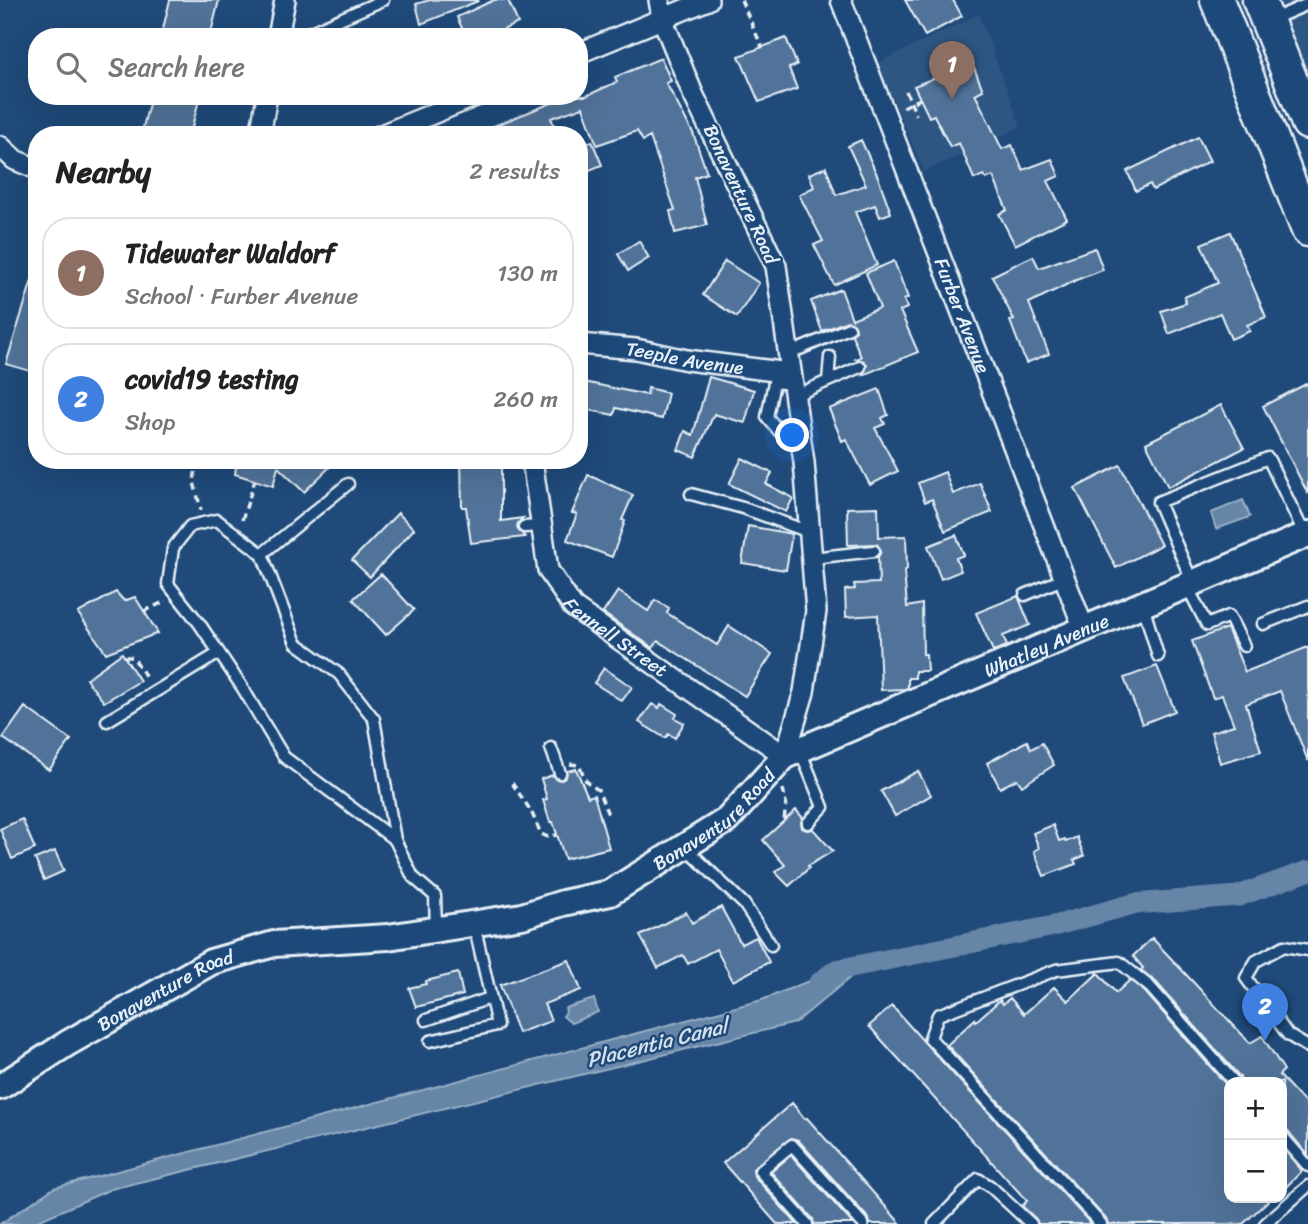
<!DOCTYPE html>
<meta charset="utf-8">
<style>
body{margin:0;font-family:Sriracha,sans-serif;background:#f6f6f6;color:#222}
.controls{position:absolute;right:21px;bottom:21px;display:grid;overflow:hidden;border-radius:14px;box-shadow:0 7px 28px #0002}
.controls button{width:63px;height:63px;display:grid;place-items:center;padding:0;border:0;border-bottom:2px solid #e0e0e0;background:#fff;color:#222;font:35px sans-serif}
.you{position:absolute;left:793px;top:436px;width:24px;height:24px;margin:-18px;border:5px solid #fff;border-radius:50%;background:#1a73e8;box-shadow:0 0 0 10px #1a73e833}
.badge{display:grid;place-items:center;width:46px;height:46px;border-radius:50%;background:#111827;color:#fff;font-size:23px;font-weight:700}
.pin{position:absolute;translate:-50% -58px;filter:drop-shadow(0 2px 4px #0008)}
.pin::after{content:'';position:absolute;top:37px;width:24px;height:21px;background:inherit;clip-path:polygon(0 0,100% 0,50% 100%)}
.list{margin:0;padding:0;list-style:none}
h2{display:flex;justify-content:space-between;align-items:center;height:91px;margin:0;padding:0 28px;font-size:30px}
h2 small{font-size:23px;font-weight:400;color:#767676}
.list li{display:grid;grid-template-columns:46px 1fr auto;gap:21px;align-items:center;box-sizing:border-box;height:112px;margin:0 14px 14px;padding:0 14px;border:2px solid #e0e0e0;border-radius:28px}
.list b{display:block;font-size:26px;white-space:nowrap}
.list p{margin:0;font-size:23px;white-space:nowrap;color:#767676}
.list em{font-size:23px;font-style:normal;color:#767676}
.icon{flex:none;width:38px;height:38px;fill:none;stroke:currentColor;stroke-width:2;stroke-linecap:round;stroke-linejoin:round}
.map{position:relative;flex:none;width:1308px;height:1224px;overflow:hidden}
.search{position:absolute;background:#fff;box-shadow:0 7px 28px #0002;left:28px;top:28px;width:560px;height:77px;display:flex;align-items:center;gap:18px;box-sizing:border-box;padding:0 24px;border-radius:28px;color:#767676;font-size:26px}
.panel{position:absolute;background:#fff;box-shadow:0 7px 28px #0002;left:28px;top:126px;width:560px;height:343px;border-radius:28px}
.map>svg:first-child{display:block}
.built{fill:#2e5683}
.water{fill:#6685a7;stroke:#9ab0c7;stroke-width:2}
.lines{fill:none;stroke-linecap:round;stroke-linejoin:round}
.canal{stroke:#6685a7;stroke-width:21}
.building{fill:#517399;stroke:#e8f1f8;stroke-width:2}
.service-casing{stroke:#e8f1f8;stroke-width:15}
.minor-casing{stroke:#e8f1f8;stroke-width:24}
.tertiary-casing{stroke:#e8f1f8;stroke-width:30}
.primary-casing{stroke:#e8f1f8;stroke-width:37}
.path{stroke:#e8f1f8;stroke-width:3.5;stroke-dasharray:7 5;stroke-linecap:butt}
.service{stroke:#1f4a7a;stroke-width:10}
.minor{stroke:#1f4a7a;stroke-width:19}
.tertiary{stroke:#1f4a7a;stroke-width:24}
.primary{stroke:#1f4a7a;stroke-width:32}
.labels{text-anchor:middle;dominant-baseline:central;stroke-width:5;stroke-linejoin:round;paint-order:stroke}
.street-label{font-size:19px;fill:#e8f1f8;stroke:#1f4a7a}
.water-label{font-size:21px;font-style:italic;fill:#d4e1ec;stroke:#1f4a7a}
</style>
<div class="map">
<svg width="1308" height="1224" viewBox="0 0 1308 1224">
<rect width="100%" height="100%" fill="#1f4a7a"/>
<filter id="ink" filterUnits="userSpaceOnUse"><feTurbulence type="fractalNoise" baseFrequency=".0143" numOctaves="2"/><feDisplacementMap in="SourceGraphic" scale="14" xChannelSelector="R" yChannelSelector="G"/><feConvolveMatrix kernelMatrix="1 2 1 2 8 2 1 2 1" color-interpolation-filters="sRGB"/></filter>
<g filter="url(#ink)">
<path class="built" d="M1269 0H1308V104Z
M979 14 1021 127 924 172 878 63Z"/>
<path class="water" d="M1243 500 1250 517 1216 529 1211 513Z
M1054 926 852 976 795 1023 111 1189 31 1224H0L54 1188 762 1000 836 970Z
M594 999 598 1012 571 1023 563 1016 566 1012 565 1008Z"/>
<g class="lines">
<path class="canal" d="M819 983 836 970 1054 926 1133 904 1238 896 1308 871"/>
</g>
<path class="building" d="M170 0H219L210 37H161Z
M430 0H478V1L421 24 416 4Z
M494 0H508L518 23 487 37H466L457 17Z
M905 0H953L962 16 925 36Z
M786 38 797 65 789 68 797 89 759 102 739 56Z
M661 58 671 81 666 83 693 133 707 173 695 177 707 225 675 233 670 211 675 210 650 137 643 141 637 131 597 145 583 107 551 118 558 135H471L554 102 553 96H586L617 82 615 77Z
M972 63 983 90 975 94 1002 149 1012 145 1023 170 1052 159 1059 176 1048 181 1067 219 1015 245 999 214 1007 210 993 176 986 179 984 175 974 179 959 143 950 147 934 115 929 117 914 86Z
M151 96H200L190 135H141Z
M1198 137 1210 161 1153 190 1150 184 1136 191 1127 171Z
M861 140 878 177 891 213 880 217 875 205 855 212 877 265 834 285 814 245 823 241 799 195 814 187 809 174 826 167 836 195 866 185 848 146Z
M592 141 602 165 587 171 579 146Z
M1230 232 1266 317 1247 325 1250 331 1231 339 1220 313 1169 334 1161 311 1186 303 1184 297 1218 283 1201 244Z
M639 241 649 258 628 271 618 254Z
M1095 248 1103 270 1076 280 1029 303 1049 354 1026 363 1010 321 1014 320 992 276 1033 256 1039 268Z
M725 261 759 283 737 317 703 295Z
M894 261 908 298 904 300 907 308 900 311 918 352 863 375 867 365 864 361 856 359 861 357 852 335 856 330 855 325 847 321 822 331 811 301 841 289 852 319 880 308 866 273Z
M33 277H37V373L6 364Z
M709 377 754 390 745 423 714 414 695 457 678 450 685 431 693 435Z
M579 381 647 395 648 388 668 393 662 419 616 408 614 415 579 408Z
M1308 383V494L1263 406Z
M879 389 888 415 882 418 885 424 875 428 898 471 870 485 846 439 842 441 829 409Z
M1221 405 1244 448 1168 487 1146 443Z
M742 458 772 473 766 484 793 498 786 512 729 484Z
M237 460H337L304 492 278 467 273 486 235 474Z
M461 460H501V521L523 518 518 523 517 528 525 537 471 543 466 507H462Z
M1120 465 1161 545 1116 568 1075 488Z
M945 472 953 494 980 483 992 512 945 531 932 499 925 502 918 483Z
M588 475 633 495 622 520 625 521 612 557 567 540 577 514 572 513Z
M878 507 879 537 906 536 907 569 904 571 907 607 922 604 923 654H926L927 671H915V678H908V688L904 689 881 690 878 615 846 617 845 590 855 589 854 584 879 583 878 557 881 551 877 544 848 545 847 508Z
M398 513 414 529 370 577 352 560Z
M748 526 792 534 786 570 742 563Z
M956 535 964 555 956 558 961 571 941 579 928 546Z
M381 574 414 610 386 635 353 599Z
M618 591 648 611 655 600 669 608 667 613 717 645 729 626 772 654 745 696 658 641 653 648 603 613Z
M116 592 124 601 135 597 158 633 106 653 78 613Z
M1018 596 1030 625 1003 636 1007 646 993 651 976 613Z
M1227 628 1245 672 1308 647V761L1280 691 1246 704 1261 751 1220 763 1211 732 1234 725 1222 695 1213 698 1192 641Z
M122 653 140 681 104 702 86 679Z
M1157 666 1175 711 1142 724 1124 678Z
M604 668 632 687 622 701 594 683Z
M652 704 659 708 661 704 677 714 675 718 684 723 675 738 669 734 665 738 639 722Z
M25 707 71 740 49 770 3 738Z
M1027 741 1031 749 1042 743 1054 765 1022 786 1017 779 1000 788 987 763Z
M576 769 588 797 594 795 609 848 565 859 553 822H550L543 800 547 799 541 779 553 775 556 779 562 780 566 777 567 771Z
M918 771 931 795 895 816 881 791Z
M796 810 803 818 801 822 802 828 807 830 813 829 833 851 808 866 809 868 789 886 775 872 785 865 763 840Z
M22 819 35 849 12 859 0 829Z
M1053 825 1059 841 1065 839 1066 842 1077 837 1084 856 1074 860 1076 864 1044 876 1034 851 1039 848 1033 833Z
M55 851 64 871 44 880 35 859Z
M721 907 741 944 756 937 769 962 733 981 716 949 688 964 683 955 658 968 640 936 686 912 692 923Z
M1152 938 1250 1043 1262 1036 1284 1070 1279 1075 1308 1106V1155L1288 1131 1282 1129V1082H1241L1240 1077 1156 982 1141 970 1143 968 1133 956Z
M569 960 581 990 544 1004 551 1021 518 1033 500 985Z
M458 973 463 995 416 1007 409 988 426 984V981Z
M1098 973 1116 993 1130 980 1145 992 1229 1088V1198H1271L1243 1224H1108L1106 1219 947 1045 975 1019 976 1021 1000 1000 1003 1004 1010 998 1024 1014 1054 987 1068 1001Z
M892 1006 925 1043 1091 1224H1038L1036 1219 1022 1206 1027 1201 869 1026Z
M792 1103 805 1119 807 1118 901 1224H870L869 1219 798 1140 791 1138 753 1169 754 1176 797 1224H777L723 1163Z
M1282 1147 1302 1171 1282 1191Z
M791 1155 853 1224H814L813 1219 771 1172Z"/>
<g class="lines">
<defs>
<path id="service" d="M1271 20 1308 4
M299 37 383 0
M788 354 849 328
M828 381 830 357
M792 384 774 382 767 417 779 431 800 436
M794 396 860 367
M691 494 743 508 809 532
M524 527 542 526
M262 554 348 484
M812 558 874 551
M1192 581 1158 502 1268 458 1305 535
M1187 586 1207 625 1229 616 1244 646
M1025 595 1065 578
M1143 605 1158 656
M1263 624 1308 606
M107 721 219 653
M551 748 560 773
M800 750 823 807 808 823
M395 840 374 719 339 674 296 643 262 554 217 520 190 526 173 548 168 584 199 623 242 687 284 757 395 840 413 877 435 896 436 929
M685 847 744 904 771 945
M1308 950 1284 946 1256 961 1246 978 1288 1035 1308 1047
M426 1020 490 998
M430 1041 497 1025 474 924
M1282 1136 1308 1166
M807 1224 760 1171 792 1145 863 1224
M934 1224 978 1179 990 1186 1031 1224
M1101 1224 930 1038 938 1015 1056 970 1119 962 1150 987 1234 1082
M1265 1224 1308 1186"/>
<g id="minor">
<path id="s1" d="M841 0 1084 629"/>
<path d="M278 37 285 0"/>
<path d="M579 53 708 0"/>
<path d="M260 135 267 96"/>
<path d="M381 135 476 96"/>
<path d="M0 146 15 160 37 169"/>
<path id="s2" d="M579 344 636 349 687 360 790 373"/>
<path id="s3" d="M532 460 548 570 573 607 785 756 804 692 816 611 804 462 776 266 693 94 662 18 659 0"/>
</g>
<g id="tertiary">
<path id="s4" d="M0 1087 68 1043 211 962 274 944 388 937 522 916 563 903 610 893 727 820 785 756 1308 534"/>
</g>
<path id="primary" d="M1217 0 1308 230
M1259 0 1308 123"/>
</defs>
<use href="#service" class="service-casing"/>
<use href="#minor" class="minor-casing"/>
<use href="#tertiary" class="tertiary-casing"/>
<use href="#primary" class="primary-casing"/>
<path class="path" d="M741 0 762 47
M906 91 916 115
M903 107 920 99
M197 460 194 482 201 510
M242 520 255 480
M144 611 166 601
M125 657H133L148 680
M570 764 579 765 586 781 598 790 607 812 599 815
M512 783 531 811 541 834 548 837 557 835
M783 789 786 803 784 821"/>
<use href="#service" class="service"/>
<use href="#minor" class="minor"/>
<use href="#tertiary" class="tertiary"/>
<use href="#primary" class="primary"/>
</g>
</g>
<g class="labels">
<g class="street-label">
<text transform="translate(741 194) rotate(65)">Bonaventure Road</text>
<text stroke="none"><textPath href="#s1" startOffset="338">Furber Avenue</textPath></text>
<text stroke="none"><textPath href="#s2" startOffset="107">Teeple Avenue</textPath></text>
<text stroke="none"><textPath href="#s3" startOffset="208">Fennell Street</textPath></text>
<text stroke="none"><textPath href="#s4" startOffset="1160">Whatley Avenue</textPath></text>
<text stroke="none"><textPath href="#s4" startOffset="780">Bonaventure Road</textPath></text>
<text stroke="none"><textPath href="#s4" startOffset="192">Bonaventure Road</textPath></text>
</g>
<g class="water-label">
<text transform="translate(657 1043) rotate(-14)">Placentia Canal</text>
</g>
</g>
</svg>
<div class="controls">
<button>+</button>
<button>−</button>
</div>
<div class="you"></div>
<div class="pin badge" style="left:952px;top:99px;background:#8d6e63">1</div>
<div class="pin badge" style="left:1265px;top:1041px;background:#3f7fe0">2</div>
<div class="search"><svg class="icon" aria-label="search" viewBox="0 0 24 24"><circle cx="10" cy="10" r="6"/><path d="M15 15l6 6"/></svg>Search here</div>
<section class="panel">
<h2>Nearby<small>2 results</small></h2>
<ul class="list">
<li><span class="badge" style="background:#8d6e63">1</span><div><b>Tidewater Waldorf</b><p>School · Furber Avenue</p></div><em>130 m</em></li>
<li><span class="badge" style="background:#3f7fe0">2</span><div><b>covid19 testing</b><p>Shop</p></div><em>260 m</em></li>
</ul>
</section>
</div>
